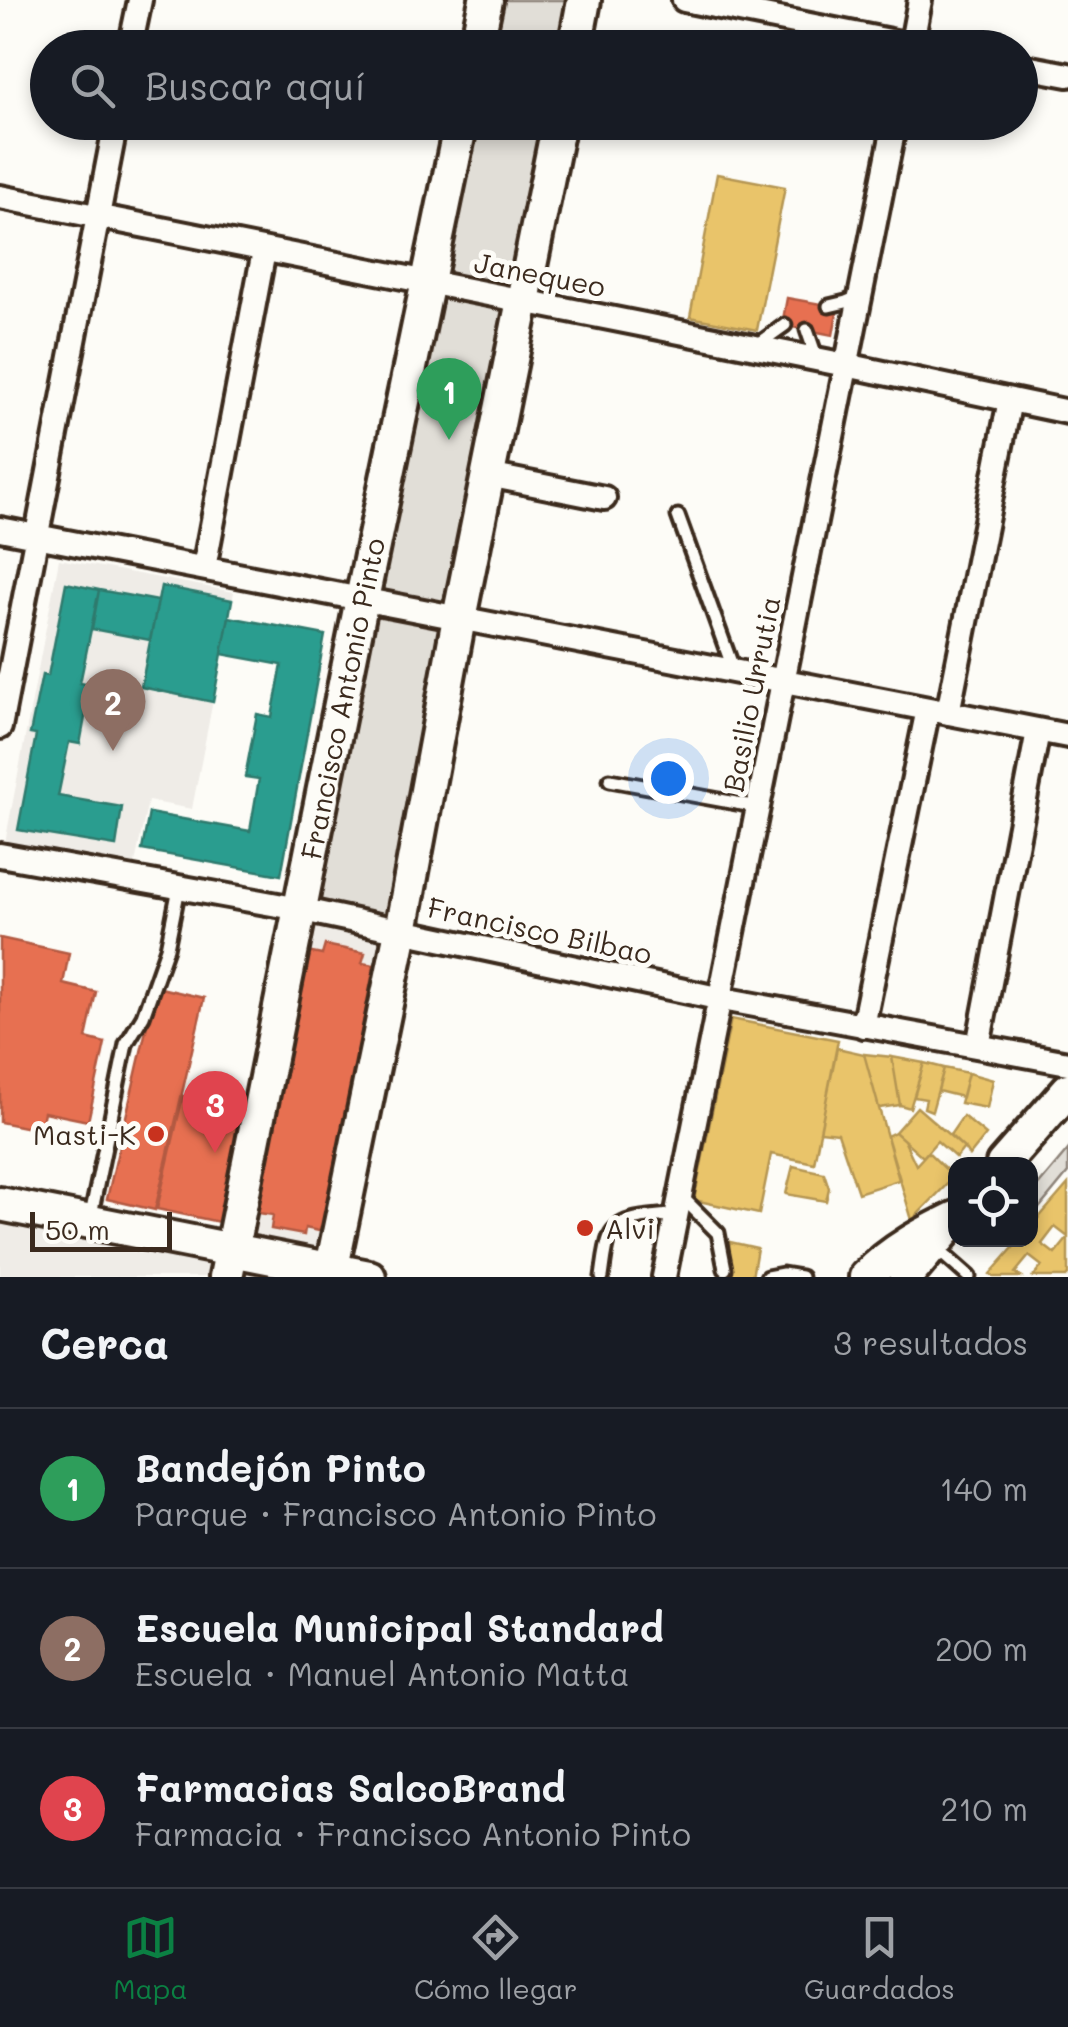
<!DOCTYPE html>
<html lang="es">
<meta charset="utf-8">
<style>
body{margin:0;font-family:Mali,sans-serif;background:#20242c;color:#f1f3f6}
.controls{position:absolute;right:30px;bottom:30px;display:grid;overflow:hidden;border-radius:20px;box-shadow:0 5px 15px #0003}
.controls button{width:90px;height:90px;display:grid;place-items:center;padding:0;border:0;border-bottom:2px solid #363941;background:#171b24;color:#f1f3f6;font:50px sans-serif}
.scale{position:absolute;left:30px;bottom:25px;width:142px;box-sizing:border-box;padding-left:10px;border:5px solid #3b2a1e;border-top:0;font-size:28px;line-height:35px;white-space:nowrap;color:#3b2a1e;-webkit-text-stroke:8px #fdfcf7;paint-order:stroke}
.you{position:absolute;left:668px;top:778px;width:35px;height:35px;margin:-25px;border:8px solid #fff;border-radius:50%;background:#1a73e8;box-shadow:0 0 0 15px #1a73e833}
.badge{display:grid;place-items:center;width:65px;height:65px;border-radius:50%;background:#0b8043;color:#fff;font-size:32px;font-weight:700}
.pin{position:absolute;translate:-50% -82px;filter:drop-shadow(0 2px 5px #0008)}
.pin::after{content:'';position:absolute;top:52px;width:35px;height:30px;background:inherit;clip-path:polygon(0 0,100% 0,50% 100%)}
.list{margin:0;padding:0;list-style:none}
h2{display:flex;justify-content:space-between;align-items:center;height:130px;margin:0;padding:0 40px;font-size:42px}
h2 small{font-size:32px;font-weight:400;color:#9ea1a6}
.list li{display:grid;grid-template-columns:65px 1fr auto;gap:30px;align-items:center;box-sizing:border-box;height:160px;padding:0 40px;border-top:2px solid #363941}
.list b{display:block;font-size:38px;white-space:nowrap}
.list p{margin:0;font-size:32px;white-space:nowrap;color:#9ea1a6}
.list em{font-size:32px;font-style:normal;color:#9ea1a6}
.icon{flex:none;width:55px;height:55px;fill:none;stroke:currentColor;stroke-width:2;stroke-linecap:round;stroke-linejoin:round}
.map{position:relative;flex:none;width:1068px;height:1277px;overflow:hidden}
.search{position:absolute;background:#171b24;box-shadow:0 5px 15px #0003;left:30px;right:30px;top:30px;height:110px;display:flex;align-items:center;gap:25px;box-sizing:border-box;padding:0 35px;border-radius:55px;color:#9ea1a6;font-size:38px}
.sheet{height:610px;background:#171b24}
nav{display:flex;justify-content:space-around;align-items:center;box-sizing:border-box;height:140px;border-top:2px solid #363941;background:#171b24;font-size:28px;color:#9ea1a6}
nav a{display:grid;justify-items:center;gap:5px}
nav .on{color:#0b8043}
.map>svg:first-child{display:block}
.built{fill:#efece7}
.green{fill:#e1ded7;stroke:#8e847a;stroke-width:2.5}
.homes{fill:#e9c46a;stroke:#b59653;stroke-width:2.5}
.shops{fill:#e76f51;stroke:#b35a42;stroke-width:2.5}
.schools{fill:#2a9d8f;stroke:#2f7a6d;stroke-width:2.5}
.lines{fill:none;stroke-linecap:round;stroke-linejoin:round}
.lane-casing{stroke:#3b2a1e;stroke-width:19}
.street-casing{stroke:#3b2a1e;stroke-width:30}
.secondary-casing{stroke:#3b2a1e;stroke-width:40}
.lane{stroke:#fdfcf7;stroke-width:11}
.street{stroke:#fdfcf7;stroke-width:22}
.secondary{stroke:#fdfcf7;stroke-width:32}
.poi-dot{fill:#c8321e;stroke:#fdfcf7;stroke-width:4}
.labels{text-anchor:middle;dominant-baseline:central;stroke-width:10;stroke-linejoin:round;paint-order:stroke}
.street-label{font-size:28px;fill:#3b2a1e;stroke:#fdfcf7}
.poi-label{font-size:28px;fill:#3b2a1e;stroke:#fdfcf7;text-anchor:end}
</style>
<div class="map">
<svg width="1068" height="1277" viewBox="0 0 1068 1277">
<rect width="100%" height="100%" fill="#fdfcf7"/>
<filter id="ink" filterUnits="userSpaceOnUse"><feTurbulence type="fractalNoise" baseFrequency=".01" numOctaves="2"/><feDisplacementMap in="SourceGraphic" scale="20" xChannelSelector="R" yChannelSelector="G"/><feConvolveMatrix kernelMatrix="1 2 1 2 8 2 1 2 1" color-interpolation-filters="sRGB"/></filter>
<g filter="url(#ink)">
<path class="built" d="M59 559 234 592 192 809 148 801 134 868 5 843Z
M299 918 393 936 328 1271 357 1277H0V1207L234 1252Z"/>
<path class="green" d="M497 0H573L564 47 488 48Z
M473 123H549L391 923 319 907Z
M1068 1150V1173L1031 1218V1194Z"/>
<path class="homes" d="M717 174 785 187 757 330 690 317Z
M731 1019 838 1040 814 1163 771 1154 759 1214 694 1200Z
M837 1048 864 1054 899 1180 858 1193 838 1133 820 1131Z
M864 1054 892 1057 900 1105 879 1108Z
M892 1057 924 1063 910 1108 900 1105Z
M924 1063 944 1068 932 1111 924 1108 926 1099 914 1097Z
M944 1068 968 1073 962 1097 938 1091Z
M968 1073 993 1080 987 1108 960 1103Z
M917 1107 964 1148 956 1158 937 1141 923 1157 895 1132Z
M963 1116 986 1135 969 1156 964 1148 950 1135Z
M895 1132 904 1140 916 1165 928 1152 954 1177 912 1220 887 1136Z
M793 1166 824 1173 829 1188 826 1201 786 1194Z
M1068 1184V1237L1055 1227 1042 1244 1055 1254 1068 1238V1275L1066 1277H1033L1042 1266 1029 1256 1015 1273 1021 1277H994L990 1274 1020 1240H1030V1228Z
M730 1242 757 1248 752 1277H723Z"/>
<path class="shops" d="M787 298 838 307 833 335 782 325Z
M0 938 69 953 63 984 96 992 86 1038 105 1043 88 1121 44 1112 40 1130 0 1122Z
M325 945 365 953 362 963 374 965 324 1232 305 1228 304 1235 271 1229 273 1215 258 1213 307 952 322 955Z
M156 987 204 998 155 1210 107 1199Z
M183 1096 248 1109 224 1223 157 1209Z"/>
<path class="schools" d="M66 583 99 590 80 683 91 685 80 744 69 742 58 796 122 807 116 846 18 830 36 735 30 734 42 675 48 676Z
M161 586 232 600 213 702 141 687Z
M99 590 158 601 150 640 92 629Z
M229 617 325 635 281 875 142 850 149 813 250 831 259 779 245 777 257 714 272 717 282 665 222 654Z"/>
<g class="lines">
<defs>
<path id="lane" d="M829 306 846 302 860 296
M807 330 817 359
M757 345 785 325
M678 516 734 671
M610 780 758 807
M681 1196 718 1233 725 1269
M90 1220 126 1044 143 1016 167 948 179 888
M936 1248 969 1277
M602 1277C604 1264 605 1248 610 1236 620 1214 657 1218 677 1214
M767 1277 783 1274 801 1277"/>
<path id="street" d="M684 0 925 48
M130 48 140 0
M911 48 920 0
M1020 66 1068 75
M0 197 846 365 1068 412
M488 475 604 498
M0 529 1068 736
M204 568 264 251
M948 713 1010 400
M0 727 116 122
M0 855 289 907 722 999 1068 1063
M863 1026 928 709
M978 1046 1038 731
M664 1277 895 122"/>
<g id="secondary">
<path d="M476 48 486 0"/>
<path d="M575 48 584 0"/>
<path d="M1003 1164 1068 1090"/>
<path d="M0 1204 369 1277"/>
<path id="s1" d="M226 1277 362 599 461 122"/>
<path d="M330 1277 401 931 459 618 559 122"/>
<path d="M866 1277C892 1250 923 1234 956 1218"/>
<path d="M906 1277 945 1231"/>
</g>
</defs>
<use href="#lane" class="lane-casing"/>
<use href="#street" class="street-casing"/>
<use href="#secondary" class="secondary-casing"/>
<use href="#lane" class="lane"/>
<use href="#street" class="street"/>
<use href="#secondary" class="secondary"/>
</g>
</g>
<g class="poi-dot">
<circle cx="156" cy="1134" r="10"/>
<circle cx="585" cy="1228" r="10"/>
</g>
<g class="labels">
<g class="street-label">
<text transform="translate(540 274) rotate(11)">Janequeo</text>
<text transform="translate(751 694) rotate(-79)">Basilio Urrutia</text>
<text stroke="none"><textPath href="#s1" startOffset="590">Francisco Antonio Pinto</textPath></text>
<text transform="translate(540 930) rotate(12)">Francisco Bilbao</text>
</g>
<g class="poi-label">
<text x="136" y="1134">Masti-K</text>
<text x="605" y="1228" text-anchor="start">Alvi</text>
</g>
</g>
</svg>
<div class="controls">
<button><svg class="icon" aria-label="locate" viewBox="0 0 24 24"><circle cx="12" cy="12" r="6"/><path d="M12 2v4M12 18v4M2 12h4M18 12h4"/></svg></button>
</div>
<div class="scale">50 m</div>
<div class="you"></div>
<div class="pin badge" style="left:449px;top:440px;background:#2e9e5b">1</div>
<div class="pin badge" style="left:113px;top:751px;background:#8d6e63">2</div>
<div class="pin badge" style="left:215px;top:1153px;background:#e0444e">3</div>
<div class="search"><svg class="icon" aria-label="search" viewBox="0 0 24 24"><circle cx="10" cy="10" r="6"/><path d="M15 15l6 6"/></svg>Buscar aquí</div>
</div>
<section class="sheet">
<h2>Cerca<small>3 resultados</small></h2>
<ul class="list">
<li><span class="badge" style="background:#2e9e5b">1</span><div><b>Bandejón Pinto</b><p>Parque · Francisco Antonio Pinto</p></div><em>140 m</em></li>
<li><span class="badge" style="background:#8d6e63">2</span><div><b>Escuela Municipal Standard</b><p>Escuela · Manuel Antonio Matta</p></div><em>200 m</em></li>
<li><span class="badge" style="background:#e0444e">3</span><div><b>Farmacias SalcoBrand</b><p>Farmacia · Francisco Antonio Pinto</p></div><em>210 m</em></li>
</ul>
</section>
<nav>
<a class="on"><svg class="icon" aria-label="map" viewBox="0 0 24 24"><path d="M3 6l6-2 6 2 6-2v14l-6 2-6-2-6 2zM9 4v14M15 6v14"/></svg>Mapa</a>
<a><svg class="icon" aria-label="directions" viewBox="0 0 24 24"><path d="M12 3l9 9-9 9-9-9zM9 14v-3h6M13 9l2 2-2 2"/></svg>Cómo llegar</a>
<a><svg class="icon" aria-label="saved" viewBox="0 0 24 24"><path d="M7 4h10v16l-5-4-5 4z"/></svg>Guardados</a>
</nav>
